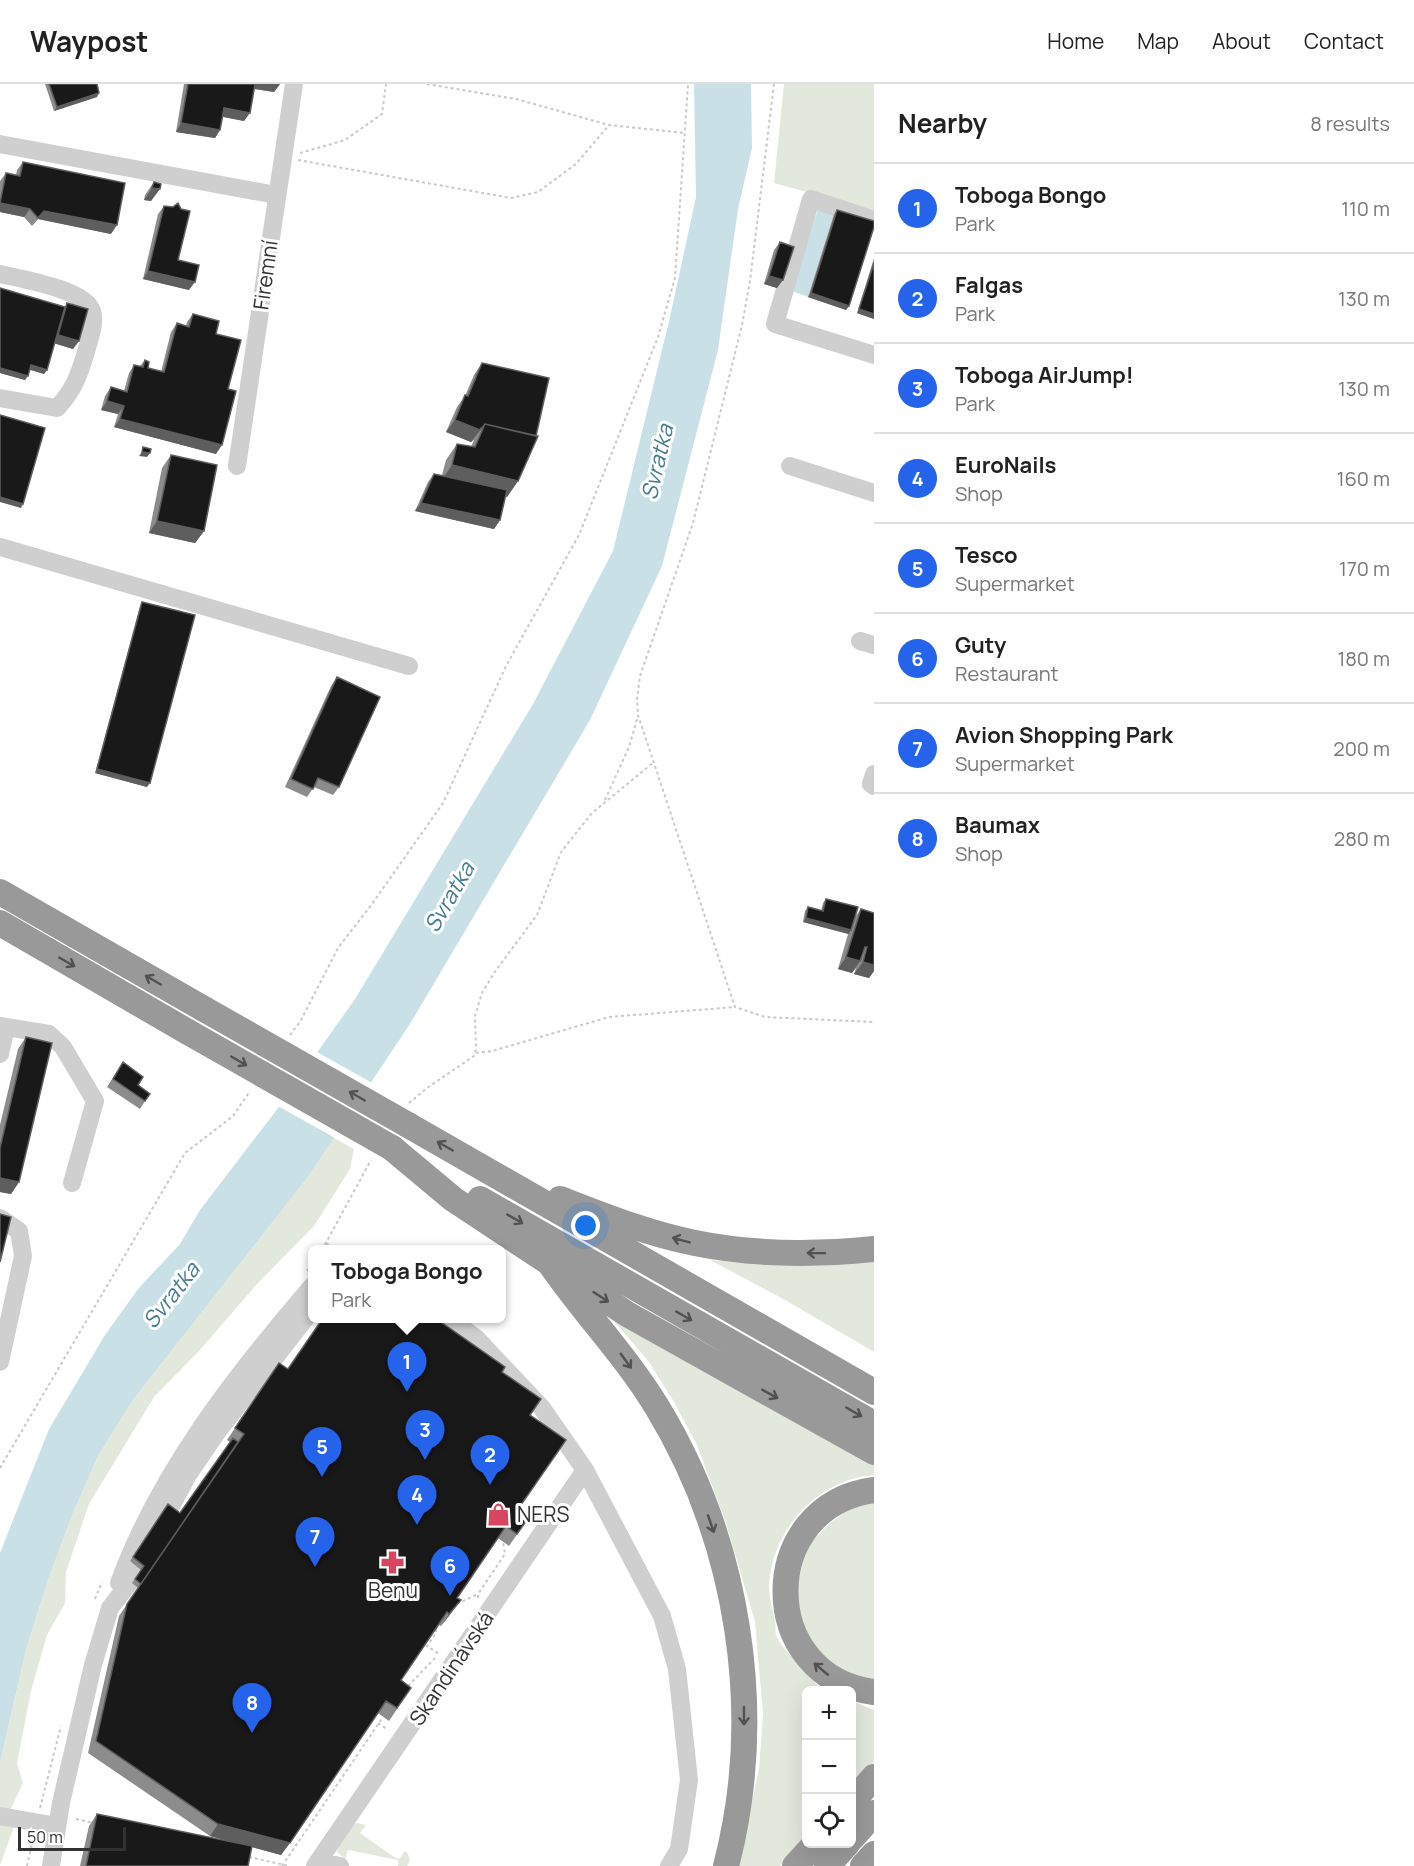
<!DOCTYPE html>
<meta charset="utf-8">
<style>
body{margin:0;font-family:Manrope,sans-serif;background:#f2f2f2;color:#222}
.controls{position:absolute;right:18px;bottom:18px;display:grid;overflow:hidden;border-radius:9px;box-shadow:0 6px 24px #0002}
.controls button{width:54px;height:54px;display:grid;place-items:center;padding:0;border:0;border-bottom:2px solid #e0e0e0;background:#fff;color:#222;font:30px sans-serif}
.scale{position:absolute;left:18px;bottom:15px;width:108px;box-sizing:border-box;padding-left:6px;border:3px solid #323232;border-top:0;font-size:16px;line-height:21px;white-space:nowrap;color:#323232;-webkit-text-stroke:4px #fff;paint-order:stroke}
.you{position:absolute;left:586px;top:1142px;width:21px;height:21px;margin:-15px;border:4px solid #fff;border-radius:50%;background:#1a73e8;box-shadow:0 0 0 9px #1a73e833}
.badge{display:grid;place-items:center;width:39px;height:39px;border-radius:50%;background:#2563eb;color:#fff;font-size:20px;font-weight:700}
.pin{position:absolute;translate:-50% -50px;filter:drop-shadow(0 2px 3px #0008)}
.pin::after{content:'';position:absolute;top:32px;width:21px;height:18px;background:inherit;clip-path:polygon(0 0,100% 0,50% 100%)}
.popup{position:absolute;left:308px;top:1161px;width:198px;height:78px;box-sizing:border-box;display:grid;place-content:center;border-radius:9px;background:#fff;filter:drop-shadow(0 2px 4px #0005);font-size:20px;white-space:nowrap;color:#767676}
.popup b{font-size:22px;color:#222}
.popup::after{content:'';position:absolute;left:50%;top:100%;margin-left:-12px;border:12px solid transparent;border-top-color:#fff}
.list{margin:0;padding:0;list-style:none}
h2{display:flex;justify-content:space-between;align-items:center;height:78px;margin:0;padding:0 24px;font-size:26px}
h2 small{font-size:20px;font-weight:400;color:#767676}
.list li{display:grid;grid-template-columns:39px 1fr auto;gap:18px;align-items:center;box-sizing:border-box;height:90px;padding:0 24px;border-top:2px solid #e0e0e0}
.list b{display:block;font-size:22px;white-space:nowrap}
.list p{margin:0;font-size:20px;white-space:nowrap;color:#767676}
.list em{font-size:20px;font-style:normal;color:#767676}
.icon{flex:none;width:33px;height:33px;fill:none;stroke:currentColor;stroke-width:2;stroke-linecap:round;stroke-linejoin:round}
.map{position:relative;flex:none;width:874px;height:1782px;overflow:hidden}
header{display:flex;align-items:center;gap:36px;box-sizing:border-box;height:84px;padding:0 30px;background:#fff;border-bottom:2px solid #e0e0e0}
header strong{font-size:28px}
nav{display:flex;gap:33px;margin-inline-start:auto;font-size:21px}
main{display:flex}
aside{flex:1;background:#fff}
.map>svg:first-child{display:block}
.green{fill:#e3e8dc}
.water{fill:#cae0e7}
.pier{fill:#fff}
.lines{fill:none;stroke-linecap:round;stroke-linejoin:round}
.path{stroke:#c9c9c9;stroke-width:2;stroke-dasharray:3 3;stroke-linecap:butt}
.minor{stroke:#cfcfcf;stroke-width:18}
.highway{stroke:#999;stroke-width:26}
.highway-bridge{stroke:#999;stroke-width:26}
.wall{fill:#8c8c8c}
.shaded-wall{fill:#5e5e5e}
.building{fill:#191919;stroke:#5e5e5e;stroke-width:1.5}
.oneway{stroke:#515151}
.labels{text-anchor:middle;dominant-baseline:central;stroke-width:6;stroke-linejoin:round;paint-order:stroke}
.street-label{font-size:21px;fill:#323232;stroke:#fff}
.poi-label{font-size:21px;fill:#323232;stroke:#fff;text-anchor:start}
.water-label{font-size:22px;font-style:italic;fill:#457b8e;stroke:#fff}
</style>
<header>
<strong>Waypost</strong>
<nav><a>Home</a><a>Map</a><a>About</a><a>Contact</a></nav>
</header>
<main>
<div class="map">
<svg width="874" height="1782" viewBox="0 0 874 1782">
<rect width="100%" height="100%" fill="#fff"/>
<path class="green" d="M784 0H874V127L774 99Z
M334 1054 354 1065 350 1085 314 1142 257 1200 200 1266 154 1313 89 1420 66 1488 65 1519 47 1551 31 1607 17 1679 23 1699 10 1727 0 1725V1679L26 1566 48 1496 73 1429 98 1372 133 1316 308 1093Z
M710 1176C765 1182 819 1180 874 1177V1268L785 1216Z
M601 1222 874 1380V1391C821 1395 777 1440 770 1492 767 1508 772 1522 775 1538 776 1542 775 1547 776 1551 778 1561 812 1595 820 1604L827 1606H806V1752L780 1782H738L759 1685 763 1630 755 1538 725 1436 697 1361 674 1318 649 1278Z
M874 1415V1595L851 1591 819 1571 805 1551 795 1516 803 1477 811 1458 830 1439 855 1421Z
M852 1617 874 1626V1678L852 1703Z
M357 1739 366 1741 360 1749 394 1773 399 1775 405 1767C410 1771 411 1777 407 1782H398V1776L348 1766 345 1775 337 1768 338 1763 354 1740Z
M0 1740 14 1743 0 1781Z"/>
<path class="water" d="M694 0H751L752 64 738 125 718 266 662 482 590 636 410 940 308 1093 133 1316 98 1372 73 1429 48 1496 26 1566 0 1679V1469L49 1345 105 1251 138 1205 180 1160 200 1126 275 1028 355 915 533 620 613 467 670 233 696 113Z
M818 125 834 130 808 213 792 207Z"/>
<path class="pier" d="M315 967 374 1000 337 1055 276 1021Z"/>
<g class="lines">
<path class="path" d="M427 0 516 15 609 41 685 49
M774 0 750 197 742 241 693 439 640 592 637 615 638 631 735 923 765 933 874 938
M300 69 345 56 382 30 386 0
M298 76 511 114 538 108 576 80 609 41
M605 716 629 663 638 632
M290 951 300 938 338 864 372 820 443 719 506 582 579 451 658 253 675 194 688 0
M476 969 492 967 609 933 735 923
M409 1019 427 1004 474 972 476 965 475 932 482 909 494 889 537 831 561 768 592 729 654 678
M326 1159 338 1166
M322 1166 371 1076
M307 1187 312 1179
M0 1384 185 1069 233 1032 250 1007
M478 1514V1510L505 1470 503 1458
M95 1515 102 1498
M457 1520 478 1510
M436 1545V1549L427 1562 439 1570
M408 1602 437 1572
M378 1639 388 1646
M40 1724 61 1642
M76 1735 94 1739
M249 1773 289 1782
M27 1782 33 1755
M282 1782 383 1633"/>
<path class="minor" d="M0 60 276 111
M874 136 811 115 775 240 874 271
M0 190C21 195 85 205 92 227 96 240 89 255 86 268 79 291 74 306 57 324L0 314
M237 382 294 0
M790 382 874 409
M0 463 409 582
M860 557 874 561
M874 690 871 700 874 702
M0 942 49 950 63 963 95 1017 72 1099
M0 970 6 943
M0 1134 19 1147 23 1172 0 1278
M449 1234 476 1254 542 1324 585 1386 662 1532 677 1585 689 1696 679 1765 669 1782
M119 1499C160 1387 235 1292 312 1202
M0 1732 57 1742
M318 1777 340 1782
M51 1782 61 1719 93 1581 110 1524 130 1498 188 1391 218 1347 312 1226
M315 1782 585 1386"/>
<path class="highway" d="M0 808 204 925
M0 839 188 948
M408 1041 874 1308
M392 1064 453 1115 627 1230 874 1368
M480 1115 874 1340
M560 1115C604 1132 649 1150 695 1159 754 1171 815 1171 874 1165
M551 1181C585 1230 626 1272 657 1323 739 1458 766 1629 726 1782
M874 1406C756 1422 756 1593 874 1608
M852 1718 874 1693
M852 1754 874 1729
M795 1782 815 1760
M827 1782 847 1760
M863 1782 874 1770"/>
<path class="highway-bridge" d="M204 925 408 1041
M188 948 392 1064"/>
</g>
<path class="wall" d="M45 0H97V13L54 27Z
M184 0H280L274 8 254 5 244 37 223 33 220 46 215 54 176 48Z
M23 78 111 150 38 135 32 142 24 133 0 128V97L6 89 16 91 17 86Z
M154 98 151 117 144 116 145 111Z
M164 122 178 176 189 206 143 195 158 130Z
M837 126 849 222 846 226 808 213 834 130Z
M780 158 777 204 764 200 774 166Z
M874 174V235L857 229Z
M0 204 65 223 67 219 79 257 73 265 54 259 47 286 44 290 30 286 25 296 0 289Z
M193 230 216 250 228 305 216 370 114 343 118 330 101 326 105 312 111 303 124 307 129 289 134 281 140 282 145 276 148 284 161 288 171 248 177 239 186 242 187 238Z
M482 279 518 397 507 413H505L500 436 494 445 415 427 428 398 434 390 442 391 446 376 457 360 471 363 474 356 471 358 446 348 457 323 465 312 474 291Z
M171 371 204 447 195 459 149 449 162 384Z
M142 518 147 703 95 689 140 522Z
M337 593 339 703 333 711 314 703 307 713 285 703 331 602Z
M826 815 855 833 861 825 874 829V887L869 894 854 890 856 884 852 889 838 885 848 850 803 838 805 827 808 823 821 827 823 819Z
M26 953 19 1098 11 1110 0 1108V1041L18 965Z
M123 978 138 1001 145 1017 140 1025 107 1003Z
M279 1279 288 1285 502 1288 530 1331 516 1428 527 1436 509 1462 498 1454 457 1514 452 1528 441 1542 439 1541 401 1596 411 1604 389 1637 378 1629 281 1771 252 1763 248 1782H80L89 1742 97 1730 236 1759 210 1752 88 1669 119 1532 138 1504 132 1499 141 1486 130 1477 168 1420 180 1429 230 1358 227 1356Z"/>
<path class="shaded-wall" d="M253 0H280L274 8 250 4Z
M99 9 97 13 54 27 57 23Z
M224 24 250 29 244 37 219 32Z
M181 39 220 46 215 54 176 48Z
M152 104 160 105 151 117 144 116Z
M0 119 30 125 24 133 0 128Z
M44 127 117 141 111 150 38 135 32 142Z
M148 187 195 198 189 206 143 195Z
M769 192 783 196 777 204 764 200Z
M811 209 849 222 846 226 808 213Z
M859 225 874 230V235L857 229Z
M58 251 79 257 73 265 53 259Z
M31 281 47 286 44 290 28 285Z
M0 284 28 292 25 296 0 289Z
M107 317 124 322 118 330 101 326Z
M120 335 222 361 216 370 114 343Z
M455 336 481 344H482L471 358 446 348Z
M142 368 150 369 147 373 139 372Z
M452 381 518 397 507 413 441 397Z
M0 413 23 420 21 424 0 418Z
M421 419 500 436 494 445 415 427Z
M157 437 204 447 195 459 149 449Z
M97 685 150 699 147 703 95 689Z
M806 834 851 846 849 850 803 838Z
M846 873 860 877 852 889 838 885Z
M863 878 874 881V887L869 894 854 890Z
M0 1094 19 1098 11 1110 0 1108Z
M461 1516 452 1528 441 1542 449 1530Z
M218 1740 290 1759 281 1771 210 1752Z"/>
<path class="building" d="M49 0H97L99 9 57 23Z
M188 0H255L250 29 224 24 220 46 181 39Z
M23 78 125 99 117 141 44 127 38 134 30 125 0 119 6 89 20 92Z
M154 98 161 100 160 105 152 104Z
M178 119 181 125 190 127 178 176 199 181 195 198 148 187 164 122 173 123Z
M837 126 874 137V143L849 222 811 209Z
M780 158 794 163 783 196 769 192Z
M874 179V230L859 225Z
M0 204 65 223 47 286 31 281 28 292 0 284Z
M67 219 88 225 79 257 58 251Z
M193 230 219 237 216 250 241 256 228 305 236 307 222 361 120 335 124 322 107 317 111 303 127 308 134 281 143 283 145 276 149 278 148 284 164 288 177 239 189 243Z
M482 279 549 294 536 352 485 340 482 344H481L480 346 455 336 465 311 468 312Z
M0 331 45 344 23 420 0 413Z
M485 340 538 352 518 397 452 381 457 360 475 363Z
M143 363 151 365 150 369 142 368Z
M171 371 217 381 204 447 157 437Z
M434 390 507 406 500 436 421 419Z
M142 518 195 531 150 699 97 685Z
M337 593 380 613 339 703 318 694 313 705 291 695Z
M826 815 858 823 851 846 806 834 808 823 823 827Z
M861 825 874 829V881L863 878 867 863H865L860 877 846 873Z
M26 953 52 959 19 1098 0 1094V1064Z
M123 978 143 993 138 1001 150 1010 145 1017 113 995Z
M0 1130 11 1133 0 1178Z
M323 1234H435L505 1283 502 1288 541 1315 530 1331 566 1356 516 1428 527 1436 517 1450 506 1442 457 1514 461 1516 449 1530 447 1528 401 1596 411 1604 397 1624 386 1617 290 1759 218 1740 96 1657 127 1520 244 1350 235 1344 279 1279 288 1285Z
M233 1354 238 1358 141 1500 135 1495 144 1482 133 1473 168 1420 180 1429Z
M97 1730 252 1762 248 1782H86Z"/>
<defs><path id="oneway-shaft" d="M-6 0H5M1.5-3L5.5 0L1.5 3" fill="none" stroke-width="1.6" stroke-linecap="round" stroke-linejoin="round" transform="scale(1.5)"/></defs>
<g class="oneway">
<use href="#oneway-shaft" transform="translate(67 878) rotate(30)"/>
<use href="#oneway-shaft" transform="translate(153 896) rotate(-150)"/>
<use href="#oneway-shaft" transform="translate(239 977) rotate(30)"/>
<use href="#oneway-shaft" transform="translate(357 1012) rotate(-150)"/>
<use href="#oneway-shaft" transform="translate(445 1062) rotate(-150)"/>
<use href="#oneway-shaft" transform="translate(515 1135) rotate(30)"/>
<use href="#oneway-shaft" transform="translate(681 1156) rotate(-165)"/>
<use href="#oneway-shaft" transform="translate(816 1169) rotate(-179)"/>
<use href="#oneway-shaft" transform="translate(601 1213) rotate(33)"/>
<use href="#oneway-shaft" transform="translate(684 1232) rotate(30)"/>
<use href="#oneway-shaft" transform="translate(626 1277) rotate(54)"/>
<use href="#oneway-shaft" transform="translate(770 1310) rotate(29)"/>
<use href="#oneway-shaft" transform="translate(854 1328) rotate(30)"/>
<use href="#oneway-shaft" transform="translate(711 1440) rotate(71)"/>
<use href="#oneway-shaft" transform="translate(821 1585) rotate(-140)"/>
<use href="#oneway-shaft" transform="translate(744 1632) rotate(90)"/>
</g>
<defs>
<symbol id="shop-bare" viewBox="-9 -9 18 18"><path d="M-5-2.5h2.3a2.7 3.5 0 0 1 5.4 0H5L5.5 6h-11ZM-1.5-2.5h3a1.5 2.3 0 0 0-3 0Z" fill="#d74561" stroke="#fff" stroke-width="2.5" paint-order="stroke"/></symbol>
<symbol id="pharmacy-bare" viewBox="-9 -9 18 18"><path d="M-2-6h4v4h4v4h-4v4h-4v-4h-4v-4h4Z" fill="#d74561" stroke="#fff" stroke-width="2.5" paint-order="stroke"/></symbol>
</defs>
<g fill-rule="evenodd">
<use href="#shop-bare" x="482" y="1414" width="33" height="33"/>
<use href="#pharmacy-bare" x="376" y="1462" width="33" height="33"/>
</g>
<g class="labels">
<g class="street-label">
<text transform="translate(265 191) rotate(-82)">Firemní</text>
<text transform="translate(451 1584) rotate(-56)">Skandinávská</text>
</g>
<g class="poi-label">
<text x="517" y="1430">NERS</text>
<text x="393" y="1506" text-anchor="middle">Benu</text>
</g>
<g class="water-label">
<text transform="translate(657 378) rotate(-77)">Svratka</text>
<text transform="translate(449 813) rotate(-60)">Svratka</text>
<text transform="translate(171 1211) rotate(-52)">Svratka</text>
</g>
</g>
</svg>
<div class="controls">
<button>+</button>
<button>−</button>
<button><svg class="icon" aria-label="locate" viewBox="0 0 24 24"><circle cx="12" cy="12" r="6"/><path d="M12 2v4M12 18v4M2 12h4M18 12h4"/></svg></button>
</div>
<div class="scale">50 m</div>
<div class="you"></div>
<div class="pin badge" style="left:407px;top:1308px">1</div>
<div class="popup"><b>Toboga Bongo</b>Park</div>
<div class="pin badge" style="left:490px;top:1401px">2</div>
<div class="pin badge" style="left:425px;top:1376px">3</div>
<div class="pin badge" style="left:417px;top:1441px">4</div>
<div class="pin badge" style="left:322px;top:1393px">5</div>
<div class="pin badge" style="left:450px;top:1512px">6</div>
<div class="pin badge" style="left:315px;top:1483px">7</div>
<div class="pin badge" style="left:252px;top:1649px">8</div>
</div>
<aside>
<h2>Nearby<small>8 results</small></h2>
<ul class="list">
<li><span class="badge">1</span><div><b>Toboga Bongo</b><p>Park</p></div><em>110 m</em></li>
<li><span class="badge">2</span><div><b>Falgas</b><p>Park</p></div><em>130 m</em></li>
<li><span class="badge">3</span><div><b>Toboga AirJump!</b><p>Park</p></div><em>130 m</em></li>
<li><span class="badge">4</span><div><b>EuroNails</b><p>Shop</p></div><em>160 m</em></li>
<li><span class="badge">5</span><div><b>Tesco</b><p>Supermarket</p></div><em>170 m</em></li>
<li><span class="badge">6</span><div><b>Guty</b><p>Restaurant</p></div><em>180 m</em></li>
<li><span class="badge">7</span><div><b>Avion Shopping Park</b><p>Supermarket</p></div><em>200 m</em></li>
<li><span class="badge">8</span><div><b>Baumax</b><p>Shop</p></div><em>280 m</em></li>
</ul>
</aside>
</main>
